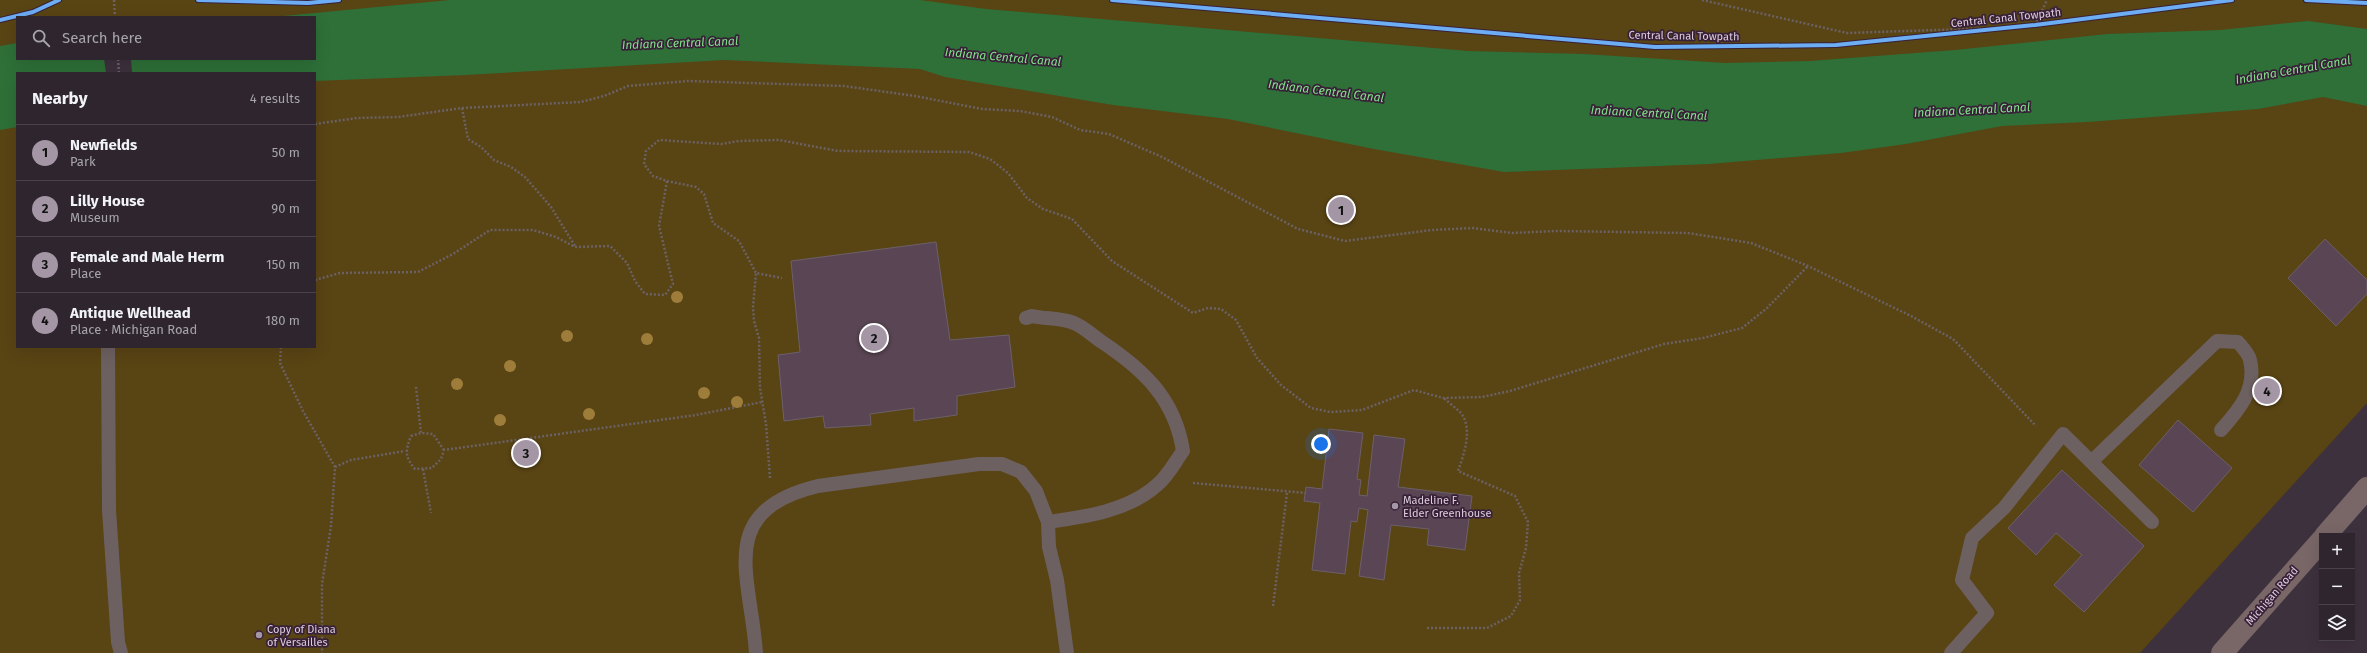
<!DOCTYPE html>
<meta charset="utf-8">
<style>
body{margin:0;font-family:"Fira Sans",sans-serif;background:#3a313a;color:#f1f3f6}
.controls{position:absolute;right:12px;bottom:12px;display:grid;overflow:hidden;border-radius:0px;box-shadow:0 4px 16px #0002}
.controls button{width:36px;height:36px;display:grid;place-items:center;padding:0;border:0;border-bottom:1px solid #49424a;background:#2e252e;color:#f1f3f6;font:20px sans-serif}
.you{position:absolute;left:1321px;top:444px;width:14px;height:14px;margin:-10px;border:3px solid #fff;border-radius:50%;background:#1a73e8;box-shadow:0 0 0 6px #1a73e833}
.badge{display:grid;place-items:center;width:26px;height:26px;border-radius:50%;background:#a496a4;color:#111;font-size:13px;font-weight:700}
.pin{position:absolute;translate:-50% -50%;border:2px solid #fff;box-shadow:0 1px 4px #0006}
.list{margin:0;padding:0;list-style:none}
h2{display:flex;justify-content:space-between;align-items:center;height:52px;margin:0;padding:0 16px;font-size:17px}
h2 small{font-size:13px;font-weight:400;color:#a7a5aa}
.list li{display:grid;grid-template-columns:26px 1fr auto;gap:12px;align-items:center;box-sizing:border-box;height:56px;padding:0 16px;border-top:1px solid #49424a}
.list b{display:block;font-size:15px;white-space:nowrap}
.list p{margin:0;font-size:13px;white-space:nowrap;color:#a7a5aa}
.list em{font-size:13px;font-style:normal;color:#a7a5aa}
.icon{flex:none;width:22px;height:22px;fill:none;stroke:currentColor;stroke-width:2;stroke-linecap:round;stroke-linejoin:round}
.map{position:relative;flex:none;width:2367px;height:653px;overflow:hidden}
.search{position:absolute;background:#2e252e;box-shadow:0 4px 16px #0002;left:16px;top:16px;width:300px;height:44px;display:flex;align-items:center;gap:10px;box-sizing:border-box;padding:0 14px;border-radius:0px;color:#a7a5aa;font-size:15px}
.panel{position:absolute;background:#2e252e;box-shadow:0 4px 16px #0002;left:16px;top:72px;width:300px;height:276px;border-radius:0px}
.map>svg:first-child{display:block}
.green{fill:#594414;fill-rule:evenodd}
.water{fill:#2e7038}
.pier{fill:#3d313d}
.building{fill:#594553;stroke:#6d606a}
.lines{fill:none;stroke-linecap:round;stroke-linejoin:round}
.path{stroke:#6c6164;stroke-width:2.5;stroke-dasharray:2 2;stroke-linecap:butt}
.lane{stroke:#6d6061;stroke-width:14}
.primary{stroke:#796768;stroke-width:22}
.cycleway-casing{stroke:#382138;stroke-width:6}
.cycleway{stroke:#6dadf4;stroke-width:4}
.tree{fill:#9e7d3a}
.poi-dot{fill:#a496a4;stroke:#382138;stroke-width:1.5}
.labels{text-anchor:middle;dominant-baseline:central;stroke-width:3.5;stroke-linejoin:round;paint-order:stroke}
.street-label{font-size:11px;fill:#dccddc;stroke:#382138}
.poi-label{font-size:11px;fill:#dccddc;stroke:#382138;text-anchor:start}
.water-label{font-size:12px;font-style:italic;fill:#82e18a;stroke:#382138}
</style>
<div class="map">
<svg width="2367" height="653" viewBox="0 0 2367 653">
<rect width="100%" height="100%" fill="#3d313d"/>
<path class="green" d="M0 0H2367V403L2140 653H0ZM17 17H315V59H17ZM17 73H315V347H17Z"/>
<path class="water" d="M450 0H920L986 9 1468 51 1584 54 1725 63 1810 61 1955 50 2107 34 2220 30 2308 21 2367 29V106L2323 97 2258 109 2087 122 2002 126 1906 144 1841 153 1709 164 1504 172 1374 149 1228 119 1113 105 945 77 920 69 724 60 466 75 315 81V73H17V127L0 130V46L17 43V59H315V17H273Z"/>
<path class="pier" d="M104 59H131L132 73H106Z"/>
<path class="building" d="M2325 239 2367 280V294L2336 326 2288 278Z
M936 242 950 340 1009 335 1015 387 957 396V415L914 421V408L870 414 871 425 825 428 823 416 784 421 778 355 800 352 791 261Z
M2178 420 2232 468 2193 512 2139 465Z
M1329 429 1363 433 1357 479 1361 480 1359 495 1367 496 1374 435 1405 439 1398 487 1472 496 1465 550 1427 545 1429 529 1391 525 1384 580 1359 576 1368 510 1359 508 1357 522 1351 521 1345 574 1312 570 1320 503 1304 501 1306 487 1322 489Z
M2062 470 2144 546 2084 612 2054 585 2082 555 2056 533 2036 555 2008 528Z"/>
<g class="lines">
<path class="path" d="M114 0 115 17
M1702 0 1847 33 1997 28
M2035 25 2047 0
M118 59 119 73
M462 108 468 139 481 147 494 160 511 167 525 177 551 207 575 246
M315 124 357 118 398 117 462 108 581 102 604 96 628 86 688 81 844 86 915 96 982 109 1020 111 1052 117 1080 130 1109 134 1162 157 1298 229 1345 241 1432 230 1473 228 1512 233 1556 231 1688 233 1751 243 1808 266 1911 316 1953 339 2036 426
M667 181 696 187 704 194 713 223 739 241 756 273
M315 280 340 273 418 272 453 254 490 230H533L556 237 575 247 610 246 627 263 635 281 645 294 665 295 673 284 659 226 667 181 653 176 644 164 646 151 659 140 721 144 739 141 779 140 838 151 969 152 990 159 1008 173 1027 198 1043 209 1072 219 1112 261 1193 313 1208 308 1221 309 1236 320 1257 358 1281 385 1311 408 1330 412 1362 410 1414 390 1443 398 1482 397 1510 391 1664 344 1703 338 1742 328 1766 309 1808 266
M281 347 280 363 303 411 335 467 331 526 322 584V653
M416 387 421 433
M444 450 433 434 421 433 411 436C405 451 405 457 415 469L432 468 441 459 444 450 696 415 762 402
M335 467 351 460 405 451
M423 469 431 513
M770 478 766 424 760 388 759 338 754 321 753 307 756 273 782 278
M1193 483 1306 493
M1273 606 1287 493
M1427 628H1487L1511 616 1520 600 1519 573 1526 548 1528 522 1515 496 1458 471C1464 454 1473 429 1461 413 1456 408 1449 403 1444 398"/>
<path class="lane" d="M1026 318 1032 316C1045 319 1062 318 1074 323 1084 327 1093 336 1102 342 1144 370 1175 399 1183 451 1175 462 1168 476 1157 485 1128 511 1085 517 1048 522
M108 347 109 510 118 642 121 653
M2091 462 2217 341 2238 342C2242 347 2249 354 2250 360 2257 389 2239 410 2221 430
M756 653C751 576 714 511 818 486L979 464H1002L1021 472 1036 491 1048 522 1049 547 1057 580 1067 653
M1951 653 1987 613 1962 580 1972 538 2004 508 2063 434 2152 522"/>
<path class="primary" d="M2325 536 2367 488
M2222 653 2322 540"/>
<defs>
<path id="cycleway" d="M198 0 308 3 339 0
M1112 0 1655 47 1836 45 2035 25 2232 0
M2306 0 2367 3
M0 20 33 12 59 0"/>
</defs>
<use href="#cycleway" class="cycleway-casing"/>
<use href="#cycleway" class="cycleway"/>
</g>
<g class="tree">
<circle cx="677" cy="297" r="6"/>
<circle cx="567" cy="336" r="6"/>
<circle cx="647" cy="339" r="6"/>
<circle cx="510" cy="366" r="6"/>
<circle cx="457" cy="384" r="6"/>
<circle cx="704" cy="393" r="6"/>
<circle cx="737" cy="402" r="6"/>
<circle cx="589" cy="414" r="6"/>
<circle cx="500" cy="420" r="6"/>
</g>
<g class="poi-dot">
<circle cx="1395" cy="506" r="4"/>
<circle cx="259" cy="635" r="4"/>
</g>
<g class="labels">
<g class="street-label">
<text transform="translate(2006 18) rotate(-6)">Central Canal Towpath</text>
<text transform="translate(1684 36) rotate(1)">Central Canal Towpath</text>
<text transform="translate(2272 596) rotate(-49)">Michigan Road</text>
</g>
<g class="poi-label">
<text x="1403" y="500">Madeline F.<tspan x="1403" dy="13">Elder Greenhouse</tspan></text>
<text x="267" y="629">Copy of Diana<tspan x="267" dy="13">of Versailles</tspan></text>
</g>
<g class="water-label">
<text transform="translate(680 43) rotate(-2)">Indiana Central Canal</text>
<text transform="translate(1003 57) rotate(5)">Indiana Central Canal</text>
<text transform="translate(2293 70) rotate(-10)">Indiana Central Canal</text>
<text transform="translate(1326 91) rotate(7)">Indiana Central Canal</text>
<text transform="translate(1972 110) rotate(-3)">Indiana Central Canal</text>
<text transform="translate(1649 113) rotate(3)">Indiana Central Canal</text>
</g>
</g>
</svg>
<div class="controls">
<button>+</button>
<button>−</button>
<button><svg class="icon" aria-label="layers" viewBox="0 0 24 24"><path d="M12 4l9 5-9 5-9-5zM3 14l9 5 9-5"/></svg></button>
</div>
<div class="you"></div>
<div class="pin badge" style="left:1341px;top:210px">1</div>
<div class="pin badge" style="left:874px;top:338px">2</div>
<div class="pin badge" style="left:526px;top:453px">3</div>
<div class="pin badge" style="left:2267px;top:391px">4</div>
<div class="search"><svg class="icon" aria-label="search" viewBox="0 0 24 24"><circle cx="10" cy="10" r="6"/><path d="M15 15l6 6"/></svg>Search here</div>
<section class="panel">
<h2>Nearby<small>4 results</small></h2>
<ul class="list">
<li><span class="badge">1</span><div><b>Newfields</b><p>Park</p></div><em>50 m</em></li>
<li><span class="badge">2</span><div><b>Lilly House</b><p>Museum</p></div><em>90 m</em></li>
<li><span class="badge">3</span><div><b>Female and Male Herm</b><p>Place</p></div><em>150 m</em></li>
<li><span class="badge">4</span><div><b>Antique Wellhead</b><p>Place · Michigan Road</p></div><em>180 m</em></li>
</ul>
</section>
</div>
